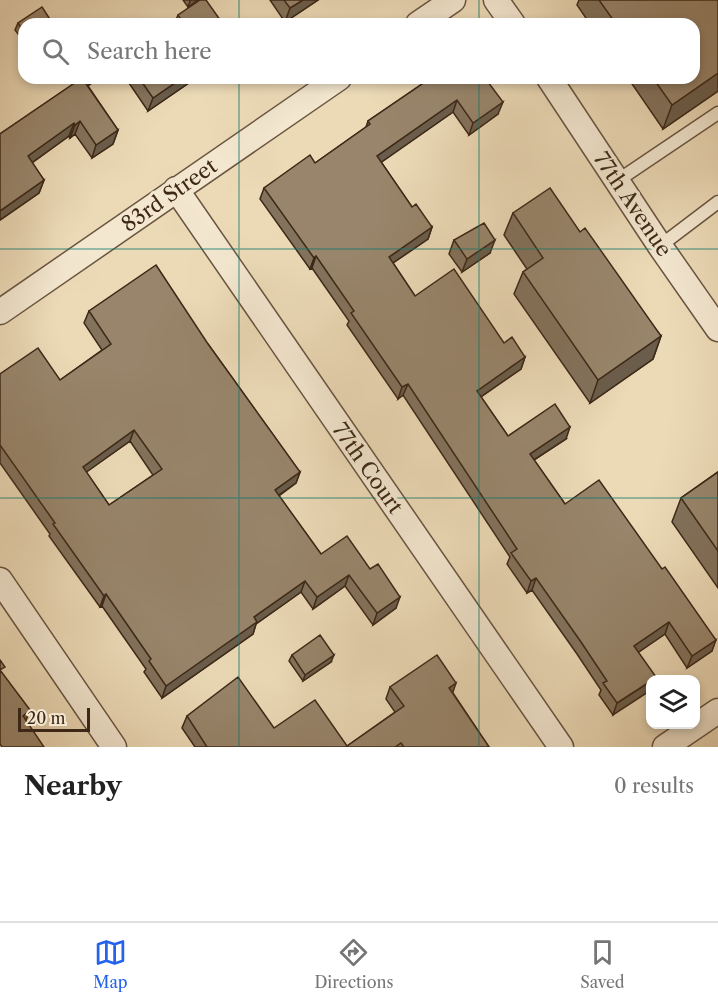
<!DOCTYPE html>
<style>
body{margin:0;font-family:"Libre Caslon Text",serif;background:#f6f6f6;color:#222}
.controls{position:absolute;right:18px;bottom:18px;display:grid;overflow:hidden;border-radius:12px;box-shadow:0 3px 9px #0003}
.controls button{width:54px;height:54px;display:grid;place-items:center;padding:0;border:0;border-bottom:2px solid #e0e0e0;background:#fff;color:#222;font:30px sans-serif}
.scale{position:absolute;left:18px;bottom:15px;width:72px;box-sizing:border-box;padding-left:6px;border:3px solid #3d2818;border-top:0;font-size:16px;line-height:21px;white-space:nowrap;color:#3d2818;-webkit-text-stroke:4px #f3e7d0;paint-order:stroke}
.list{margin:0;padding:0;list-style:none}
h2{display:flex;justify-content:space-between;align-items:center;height:78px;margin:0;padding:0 24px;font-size:26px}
h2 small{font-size:20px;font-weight:400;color:#767676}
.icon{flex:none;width:33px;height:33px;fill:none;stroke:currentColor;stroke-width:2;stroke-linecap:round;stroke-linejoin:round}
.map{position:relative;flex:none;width:718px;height:747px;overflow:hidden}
.search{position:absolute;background:#fff;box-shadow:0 3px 9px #0003;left:18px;right:18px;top:18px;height:66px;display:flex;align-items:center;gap:15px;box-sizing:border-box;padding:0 21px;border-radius:18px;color:#767676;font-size:22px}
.sheet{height:174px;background:#fff}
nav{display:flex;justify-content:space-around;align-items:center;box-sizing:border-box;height:84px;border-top:2px solid #e0e0e0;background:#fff;font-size:16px;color:#767676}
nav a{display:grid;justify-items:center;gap:3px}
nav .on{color:#2563eb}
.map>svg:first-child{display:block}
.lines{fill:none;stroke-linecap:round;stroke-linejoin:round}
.lane-casing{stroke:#695440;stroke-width:15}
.street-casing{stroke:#695440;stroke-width:27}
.lane{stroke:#f3e7d0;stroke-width:12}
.street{stroke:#f3e7d0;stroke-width:24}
.wall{fill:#83725c;stroke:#3d2818;stroke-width:1.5;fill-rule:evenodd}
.shaded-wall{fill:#6a5d4b;stroke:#3d2818;stroke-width:1.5}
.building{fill:#98856b;stroke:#3d2818;stroke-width:1.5;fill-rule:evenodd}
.grid{fill:none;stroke:#0f766e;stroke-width:1.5;stroke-opacity:0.55}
.labels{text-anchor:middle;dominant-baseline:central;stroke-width:6;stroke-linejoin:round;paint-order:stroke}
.street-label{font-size:21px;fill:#3d2818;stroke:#f3e7d0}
</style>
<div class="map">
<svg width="718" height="747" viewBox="0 0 718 747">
<rect width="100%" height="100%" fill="#ecdab7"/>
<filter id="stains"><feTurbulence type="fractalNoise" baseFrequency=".00333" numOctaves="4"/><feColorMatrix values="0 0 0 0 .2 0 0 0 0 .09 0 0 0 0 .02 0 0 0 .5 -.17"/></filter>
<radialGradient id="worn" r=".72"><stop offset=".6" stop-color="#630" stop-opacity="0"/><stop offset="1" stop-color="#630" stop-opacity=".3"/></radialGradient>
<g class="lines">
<defs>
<path id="lane" d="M617 181 718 113
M660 246 718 202"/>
<path id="street" d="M496 0 513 24
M418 24 453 0
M549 78 660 246 718 329
M176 189 561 747
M0 312 339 78
M0 580 114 747
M665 747 718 711"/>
</defs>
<use href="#lane" class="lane-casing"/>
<use href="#street" class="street-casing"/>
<use href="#lane" class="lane"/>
<use href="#street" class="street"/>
</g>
<path class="wall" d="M183 0H198L188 7Z
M270 0H318L285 22Z
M579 0H718V91L663 129 628 78H694V24H590L577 5Z
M178 15 223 24H174Z
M18 23 24 24V42L15 30Z
M77 78H99L88 86 118 130 113 144 92 158 75 134 70 138 69 136 32 163 44 180 39 193 0 220V134L79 80Z
M130 78H196L148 111 129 83Z
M431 78 498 114 469 135 453 112 381 162 412 207 432 227 428 239 393 263 415 296 504 343 525 357 521 369 481 397 508 436 566 439 534 460 565 504 712 651 687 668 665 634 638 652 613 715 599 695 601 690 577 654 532 590 527 593 507 564 510 557 403 395 398 399 347 325 349 321 312 268 310 269 260 199 264 188 315 163 366 127 368 121Z
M513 213 580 232 661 336 653 359 590 403 514 294 523 272 527 269 504 235Z
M454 240 490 253 462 272 449 254Z
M89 311 208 344 300 472 296 483 279 496 321 554 396 608 373 625 345 586 313 609 301 592 256 624 253 634 162 698 144 672 146 669 102 606 100 607 49 536 50 534 0 463V374L60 380 102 350 84 323ZM130 441 153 475 109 505 86 472Z
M718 472V588L672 522 681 498Z
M292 655 331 662 303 681 289 661Z
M390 687 453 693 489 747H195L182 728 187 716 274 728 347 746 395 712 386 699Z"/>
<path class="shaded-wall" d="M191 0H198L188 7 190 1Z
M303 0H318L285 22 290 8Z
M718 73V91L663 129 672 105Z
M92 78H99L84 88 87 81Z
M182 78H196L148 111 153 98Z
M457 100 453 112 373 168 377 156Z
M503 102 498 114 469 135 473 123Z
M80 121 75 134 70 138 75 125Z
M74 123 69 136 23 169 28 156Z
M118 130 113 144 92 158 96 145Z
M44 180 39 193 0 220V211Z
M432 227 428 239 384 269 389 257Z
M495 240 490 253 462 272 467 259Z
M316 256 312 268 310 269 314 258Z
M661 336 653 359 590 403 598 380Z
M525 357 521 369 473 402 477 391Z
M408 384 403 395 398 399 402 387Z
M570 427 566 439 526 465 530 454Z
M134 430 130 441 78 478 83 467Z
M300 472 296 483 270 501 275 490Z
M349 575 345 586 313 609 317 597Z
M536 578 532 590 527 593 531 581Z
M305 581 301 592 256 624 253 634 162 698 166 686 254 617Z
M106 594 102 606 100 607 104 596Z
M400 597 396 608 373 625 377 613Z
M669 622 665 634 630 658 634 646Z
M716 640 712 651 687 668 692 656Z
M334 655 331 662 303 681 305 675Z
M651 681V690L613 715 617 703Z
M456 683 452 695 449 688Z
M30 710 25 723 23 716Z"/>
<path class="building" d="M200 0H206L223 24H184L178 15Z
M284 0H303L290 8Z
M599 0H718V73L672 105 653 78H694V24H616Z
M42 7 53 24H24V32L18 23Z
M82 78 118 130 96 145 80 121 75 125 74 123 28 156 44 180 0 211V134Z
M84 78H92L87 81Z
M139 78H182L153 98Z
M431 78H485L503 102 473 123 457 100 377 156 412 207 416 204 432 227 389 257 415 296 454 269 504 343 512 337 525 357 477 391 508 436 555 404 570 427 530 454 565 504 599 480 662 569 665 567 716 640 692 656 669 622 634 646 656 677 653 680H651V681L617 703 603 683 607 681 581 642 536 578 531 581 511 553 517 549 408 384 402 387 351 313 354 311 316 256 314 258 264 188 310 155 315 163 370 124 368 121Z
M550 188 580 232 585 228 661 336 598 380 523 272 543 258 513 213Z
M484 223 495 240 467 259 454 240Z
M156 265 208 344 300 472 275 490 321 554 347 536 370 569 378 564 400 597 377 613 349 575 317 597 305 581 254 617 257 622 166 686 149 661 151 659 106 594 104 596 53 524 55 523 0 445V374L38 348 60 380 111 344 89 311ZM134 430 162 469 109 505 83 467Z
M718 472V551L681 498Z
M320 635 334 655 305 675 292 655Z
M437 655 456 683 449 688 489 747H404L401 743 395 747H207L187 716 238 677 274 728 315 700 347 746 404 706 390 687Z
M0 660 5 667 0 670Z
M0 670 30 710 23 716 44 747H2L0 744Z"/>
<path class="grid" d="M239 0V24M479 0V24M239 78V747M479 78V747M0 249H718M0 498H718"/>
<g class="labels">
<g class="street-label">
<text transform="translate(169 195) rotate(-35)">83rd Street</text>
<text transform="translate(633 204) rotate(56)">77th Avenue</text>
<text transform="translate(368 468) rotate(55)">77th Court</text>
</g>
</g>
<rect width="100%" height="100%" filter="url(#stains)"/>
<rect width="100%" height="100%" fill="url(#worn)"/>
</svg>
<div class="controls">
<button><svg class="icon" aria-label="layers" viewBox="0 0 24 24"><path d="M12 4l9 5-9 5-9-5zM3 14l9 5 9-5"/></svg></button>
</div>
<div class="scale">20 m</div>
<div class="search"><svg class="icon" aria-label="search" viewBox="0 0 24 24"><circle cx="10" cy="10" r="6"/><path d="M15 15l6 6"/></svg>Search here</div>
</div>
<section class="sheet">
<h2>Nearby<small>0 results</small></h2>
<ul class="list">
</ul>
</section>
<nav>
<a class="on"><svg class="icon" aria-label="map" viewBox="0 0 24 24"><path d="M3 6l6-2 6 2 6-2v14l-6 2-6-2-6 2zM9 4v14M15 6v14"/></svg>Map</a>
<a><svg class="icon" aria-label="directions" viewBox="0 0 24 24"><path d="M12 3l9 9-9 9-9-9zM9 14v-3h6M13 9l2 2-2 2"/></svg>Directions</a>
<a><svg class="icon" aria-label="saved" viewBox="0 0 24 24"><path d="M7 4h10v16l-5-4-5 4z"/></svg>Saved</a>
</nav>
